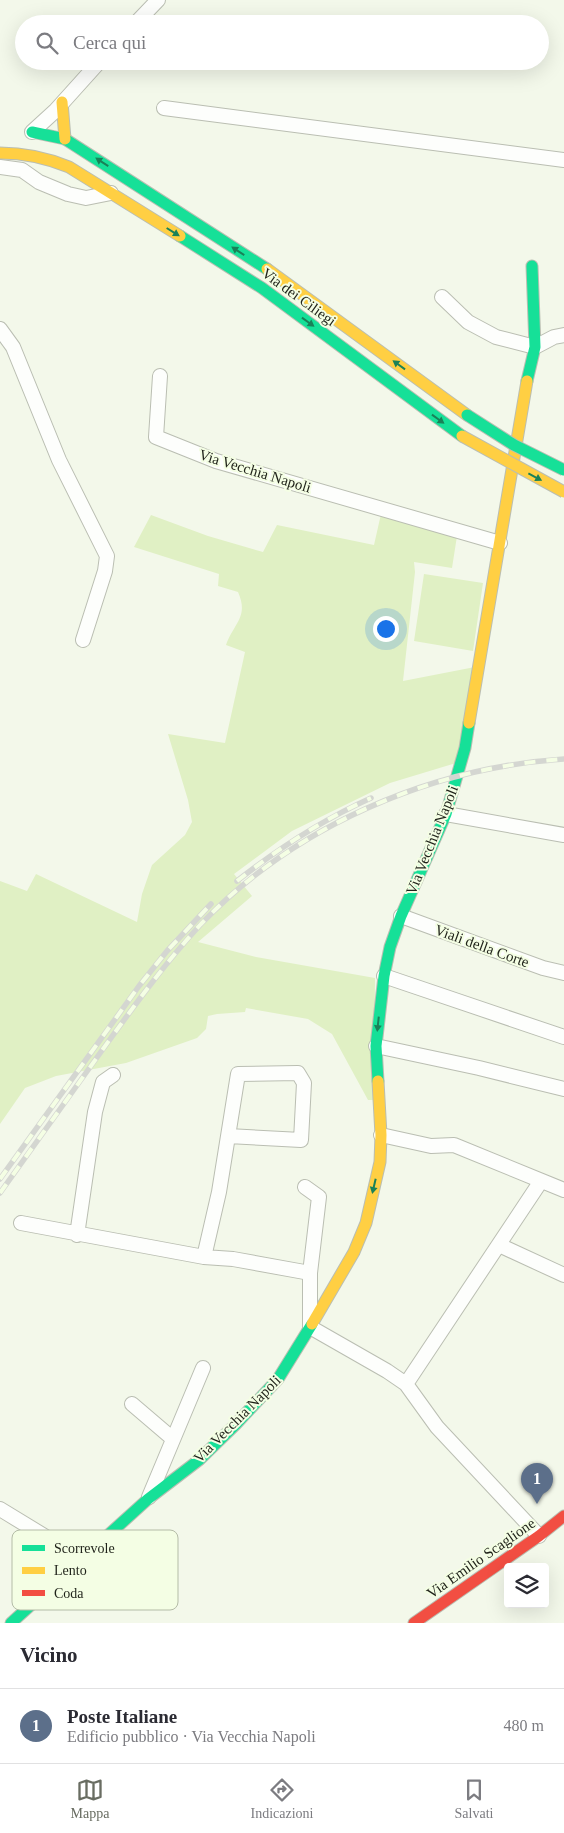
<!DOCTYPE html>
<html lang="it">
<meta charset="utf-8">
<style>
body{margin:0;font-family:"Times New Roman",serif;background:#f7f7f7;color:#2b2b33}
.controls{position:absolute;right:15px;bottom:15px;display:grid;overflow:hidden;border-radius:5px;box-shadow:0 5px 20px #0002}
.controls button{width:45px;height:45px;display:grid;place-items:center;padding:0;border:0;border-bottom:1px solid #e1e1e2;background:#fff;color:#2b2b33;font:25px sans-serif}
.you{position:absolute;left:385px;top:628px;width:18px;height:18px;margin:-12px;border:4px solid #fff;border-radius:50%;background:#1a73e8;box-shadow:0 0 0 8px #1a73e833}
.badge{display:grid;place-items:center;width:32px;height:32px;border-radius:50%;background:#696d62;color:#fff;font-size:16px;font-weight:700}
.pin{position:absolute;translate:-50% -41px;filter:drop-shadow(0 1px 2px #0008)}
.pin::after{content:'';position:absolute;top:26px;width:18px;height:15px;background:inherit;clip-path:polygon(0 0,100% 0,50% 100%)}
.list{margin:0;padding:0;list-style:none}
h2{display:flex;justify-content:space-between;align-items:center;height:65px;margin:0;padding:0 20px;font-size:21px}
h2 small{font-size:16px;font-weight:400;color:#7c7c81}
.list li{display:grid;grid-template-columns:32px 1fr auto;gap:15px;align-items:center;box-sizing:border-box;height:75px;padding:0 20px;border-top:1px solid #e1e1e2}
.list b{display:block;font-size:19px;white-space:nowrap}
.list p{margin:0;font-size:16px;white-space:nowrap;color:#7c7c81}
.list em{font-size:16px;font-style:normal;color:#7c7c81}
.icon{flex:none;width:28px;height:28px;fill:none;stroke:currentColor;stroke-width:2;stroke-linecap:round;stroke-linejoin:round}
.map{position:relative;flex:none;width:564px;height:1623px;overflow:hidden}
.search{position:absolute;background:#fff;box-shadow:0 5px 20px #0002;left:15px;right:15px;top:15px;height:55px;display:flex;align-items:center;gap:12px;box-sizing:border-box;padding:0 18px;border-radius:28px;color:#7c7c81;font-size:19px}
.sheet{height:140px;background:#fff}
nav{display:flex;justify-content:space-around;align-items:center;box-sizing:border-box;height:70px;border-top:1px solid #e1e1e2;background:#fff;font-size:14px;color:#7c7c81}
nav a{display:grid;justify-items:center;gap:2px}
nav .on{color:#696d62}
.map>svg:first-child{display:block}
.green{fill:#e0f0c4}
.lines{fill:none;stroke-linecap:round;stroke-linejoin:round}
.street-casing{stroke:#babeb2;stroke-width:16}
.fast-casing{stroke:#babeb2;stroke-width:13}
.slow-casing{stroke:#babeb2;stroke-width:13}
.jam-casing{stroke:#babeb2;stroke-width:13}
.street{stroke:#fdfefc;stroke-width:14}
.fast{stroke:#16e098;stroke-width:11}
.slow{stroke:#ffcf43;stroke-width:11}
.jam{stroke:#f24e42;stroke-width:11}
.rail-casing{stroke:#d4d6d1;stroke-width:5.5}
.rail{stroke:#f4fee4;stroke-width:4;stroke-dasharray:11;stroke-linecap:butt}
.fast-bridge-casing{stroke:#babeb2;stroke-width:13;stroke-linecap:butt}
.slow-bridge-casing{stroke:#babeb2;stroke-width:13;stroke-linecap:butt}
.fast-bridge{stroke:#16e098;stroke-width:11}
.slow-bridge{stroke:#ffcf43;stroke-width:11}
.oneway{fill:#1a8158}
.labels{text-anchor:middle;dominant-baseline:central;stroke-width:4;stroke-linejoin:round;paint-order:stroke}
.street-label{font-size:15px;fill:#1f2219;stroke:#f4fee4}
.key{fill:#f4fee4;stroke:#b4bca7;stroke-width:1}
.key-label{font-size:14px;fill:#1f2219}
</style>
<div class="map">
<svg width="564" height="1623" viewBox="0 0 564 1623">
<rect width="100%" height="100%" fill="#f3f8ea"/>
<path class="green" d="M381 514 457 536 452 568 414 562 415 572 403 681 475 667 456 763 390 783 292 831 234 874 252 896 198 942 256 957 375 978 374 1100H368L332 1034 308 1019 246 1008 245 1012 217 1014 208 1016 206 1029 197 1038 126 1063 56 1076 25 1088 0 1124V881L27 891 36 874 137 922 142 894 152 865 185 835 192 822 188 800 168 734 225 743 245 652 226 645C234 623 249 617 238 592L218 586 219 574 134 547 151 515 208 536 263 552 277 525 374 545Z
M424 574 483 583 473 651 414 641Z"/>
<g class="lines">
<defs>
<path id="street" d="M135 24 158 0
M164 108 564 160
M32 132 55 111 100 61
M0 167 22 170 39 182 68 194 86 198 111 193
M442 297 468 322 496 337 535 347 554 337 564 335
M0 329 13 347 59 460 107 556 105 571 83 640
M160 376 156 437 216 461 500 543
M446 814 564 835
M401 916 543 968 564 973
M384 976 564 1037
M376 1046 479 1068 564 1089
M381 1135 431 1146 454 1145 564 1190
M305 1187 319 1197 310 1273V1327L387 1371 406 1384 437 1427 539 1536
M21 1223 204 1257 233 1259 310 1273
M77 1235 95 1112 103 1082 113 1075
M499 1245 564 1275
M204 1257 219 1192 238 1074 298 1073 304 1083 301 1140 228 1136
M406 1384 541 1181
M132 1404 173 1439
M149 1497 203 1368
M0 1509 82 1559"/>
<path id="fast" d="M32 132 65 139 267 269
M180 236 262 288 462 436
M527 381 535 347 532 266
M378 1081 376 1046 384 976 390 947 401 916 446 814 465 748 469 723
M11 1623 148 1499 199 1460 236 1424 278 1379 312 1324"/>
<path id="slow" d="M62 102 65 139
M0 153C24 153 47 158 69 167L180 236
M267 269 467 415
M469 723 527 381
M312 1324 354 1252 366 1223 380 1162 381 1135 378 1081"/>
<path id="jam" d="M414 1623 539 1536 564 1516"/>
</defs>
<use href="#street" class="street-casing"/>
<use href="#fast" class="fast-casing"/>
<use href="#slow" class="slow-casing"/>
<use href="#jam" class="jam-casing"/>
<use href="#street" class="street"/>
<use href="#fast" class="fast"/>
<use href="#slow" class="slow"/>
<use href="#jam" class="jam"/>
<defs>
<path id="rail" d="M237 881C279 848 322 820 371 798
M0 1179 139 986 167 951 211 904
M0 1193C34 1145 69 1097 103 1049 134 1006 165 963 201 924 295 826 429 768 564 759"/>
</defs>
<use href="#rail" class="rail-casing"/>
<use href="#rail" class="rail"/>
<defs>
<path id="fast-bridge" d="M467 415 514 445 564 470"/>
<path id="slow-bridge" d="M462 436 564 492"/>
</defs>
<use href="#fast-bridge" class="fast-bridge-casing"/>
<use href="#slow-bridge" class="slow-bridge-casing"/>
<use href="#fast-bridge" class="fast-bridge"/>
<use href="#slow-bridge" class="slow-bridge"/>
</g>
<defs><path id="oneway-solid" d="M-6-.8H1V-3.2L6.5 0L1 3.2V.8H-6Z" transform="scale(1.25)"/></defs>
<g class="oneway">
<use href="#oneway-solid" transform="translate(102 162) rotate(-147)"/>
<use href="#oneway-solid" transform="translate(173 232) rotate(32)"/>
<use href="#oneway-solid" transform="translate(238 251) rotate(-147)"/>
<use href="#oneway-solid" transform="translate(308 322) rotate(36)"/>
<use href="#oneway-solid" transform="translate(399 365) rotate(-144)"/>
<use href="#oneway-solid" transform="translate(438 419) rotate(36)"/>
<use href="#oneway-solid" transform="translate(535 477) rotate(28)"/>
<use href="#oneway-solid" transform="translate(378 1024) rotate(96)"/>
<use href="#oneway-solid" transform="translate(374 1186) rotate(103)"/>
</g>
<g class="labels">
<g class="street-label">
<text transform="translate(299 297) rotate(36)">Via dei Ciliegi</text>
<text transform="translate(255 471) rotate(17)">Via Vecchia Napoli</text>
<text transform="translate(432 840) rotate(-68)">Via Vecchia Napoli</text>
<text transform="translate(482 946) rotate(20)">Viali della Corte</text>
<text transform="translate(237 1419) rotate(-45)">Via Vecchia Napoli</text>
<text transform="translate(481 1558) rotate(-35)">Via Emilio Scaglione</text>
</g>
</g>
<rect x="12" y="1530" width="166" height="80" rx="8" class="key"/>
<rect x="22" y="1545" width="23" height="6" fill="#16e098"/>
<rect x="22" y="1567" width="23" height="7" fill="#ffcf43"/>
<rect x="22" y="1590" width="23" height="6" fill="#f24e42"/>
<g class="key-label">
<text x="54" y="1553">Scorrevole</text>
<text x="54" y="1575">Lento</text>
<text x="54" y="1598">Coda</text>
</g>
</svg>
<div class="controls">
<button><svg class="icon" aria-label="layers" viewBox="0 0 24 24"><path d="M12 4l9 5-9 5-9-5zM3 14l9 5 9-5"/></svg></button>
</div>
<div class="you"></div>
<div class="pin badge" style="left:537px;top:1504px;background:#5c6f8a">1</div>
<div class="search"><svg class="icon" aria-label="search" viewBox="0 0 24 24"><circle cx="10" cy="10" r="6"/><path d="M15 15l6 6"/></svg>Cerca qui</div>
</div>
<section class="sheet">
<h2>Vicino<small></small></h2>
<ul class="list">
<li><span class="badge" style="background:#5c6f8a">1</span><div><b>Poste Italiane</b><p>Edificio pubblico · Via Vecchia Napoli</p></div><em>480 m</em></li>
</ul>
</section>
<nav>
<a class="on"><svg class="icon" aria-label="map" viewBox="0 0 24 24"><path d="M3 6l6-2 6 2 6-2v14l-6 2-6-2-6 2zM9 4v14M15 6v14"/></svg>Mappa</a>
<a><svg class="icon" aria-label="directions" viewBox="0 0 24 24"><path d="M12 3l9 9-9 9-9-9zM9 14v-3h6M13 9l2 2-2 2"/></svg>Indicazioni</a>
<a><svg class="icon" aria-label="saved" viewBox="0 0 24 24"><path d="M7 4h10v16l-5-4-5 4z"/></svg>Salvati</a>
</nav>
